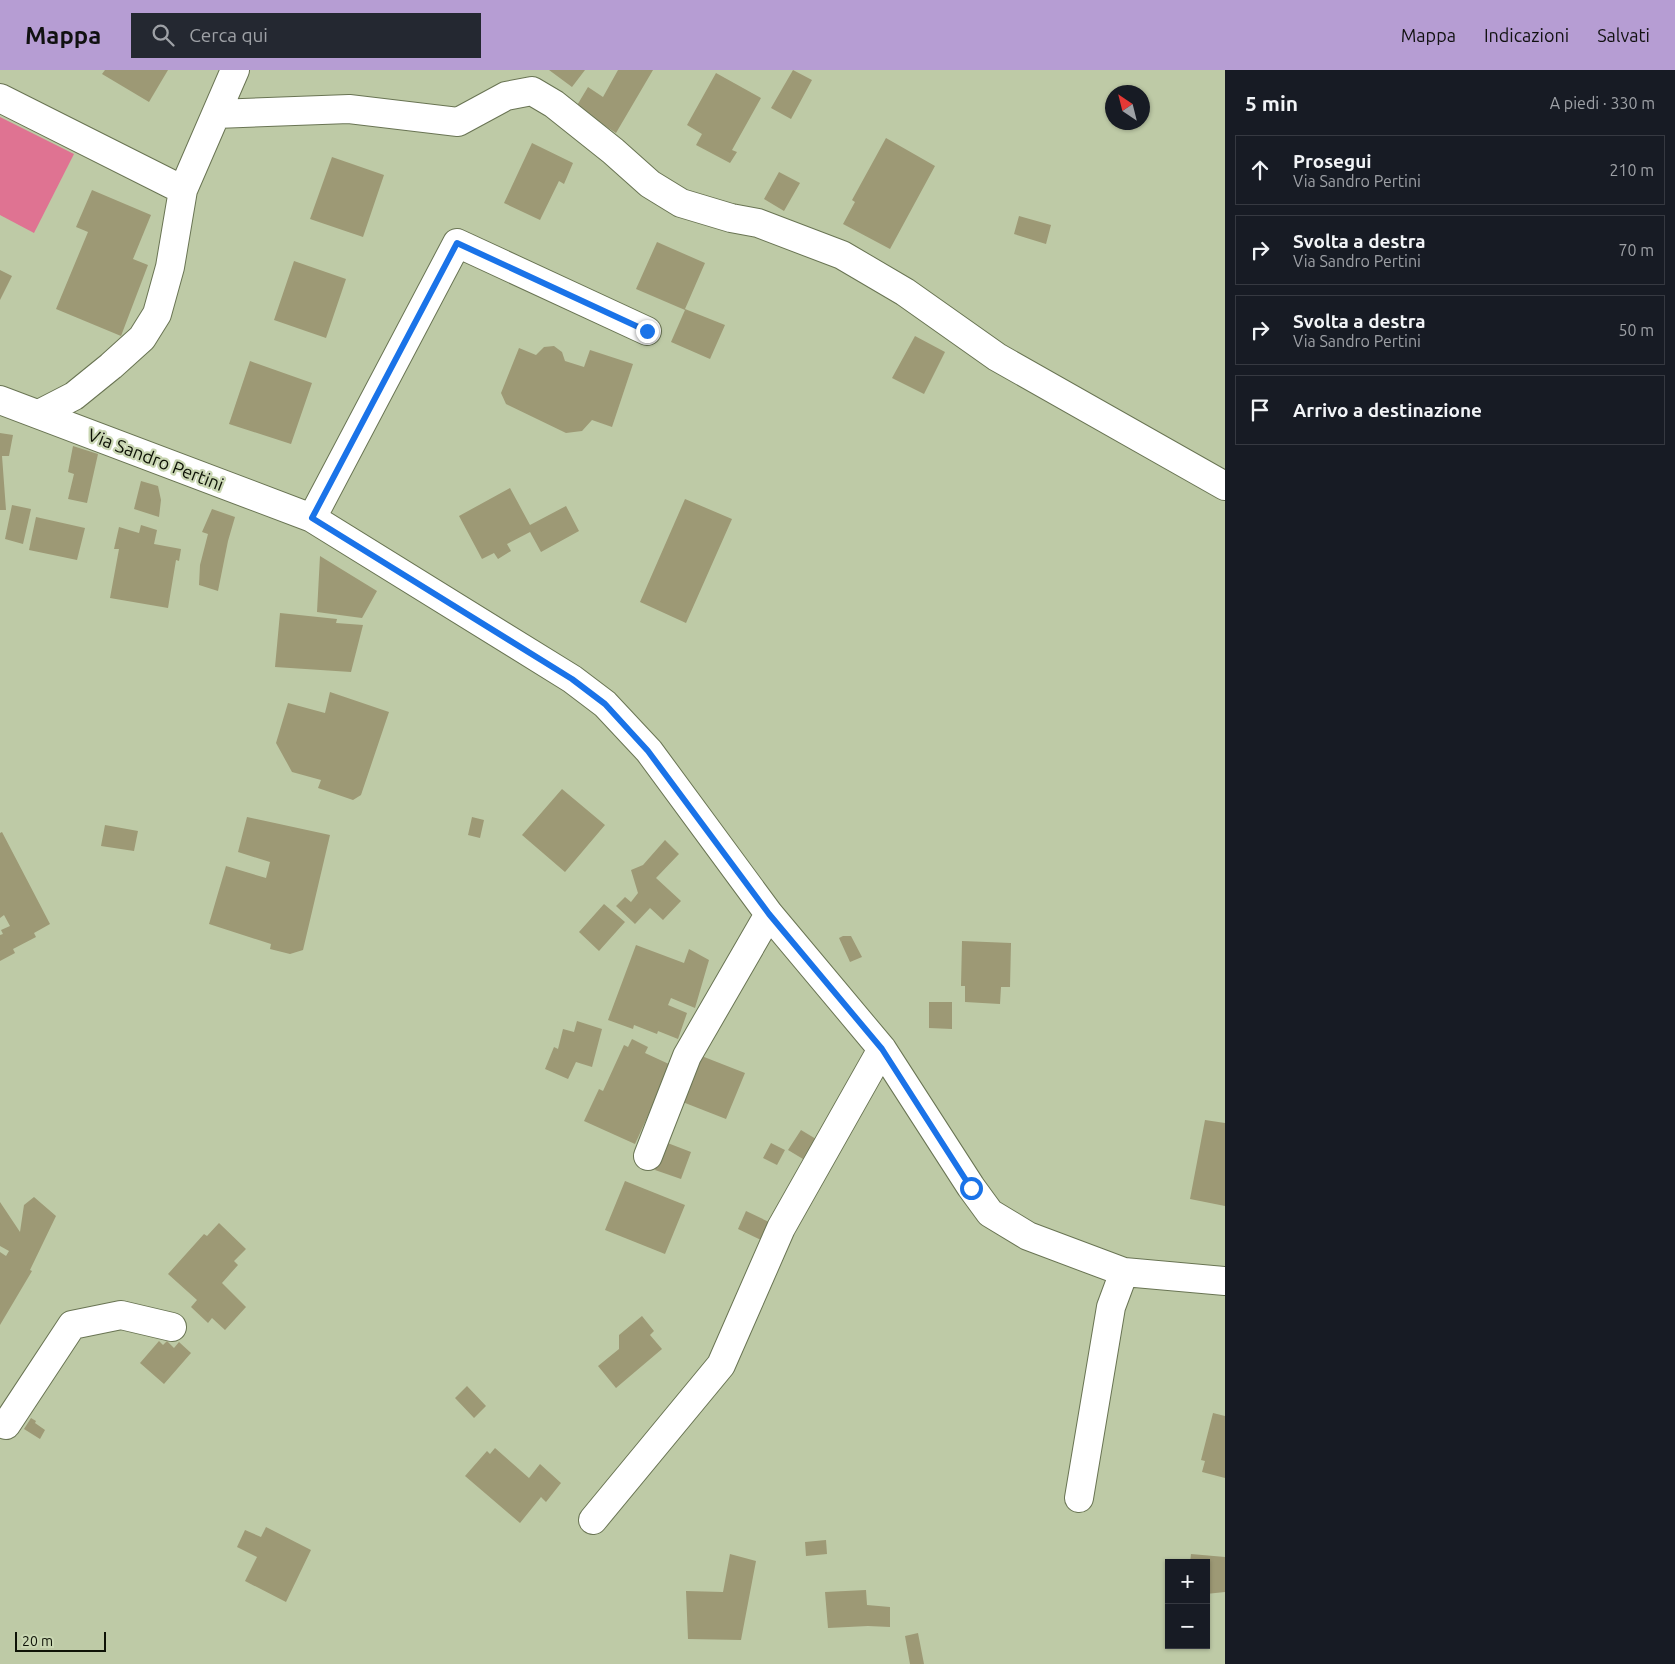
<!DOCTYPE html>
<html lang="it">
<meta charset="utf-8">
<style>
body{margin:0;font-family:Ubuntu,sans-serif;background:#242831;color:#f1f3f6}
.controls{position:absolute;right:15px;bottom:15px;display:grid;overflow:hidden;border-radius:0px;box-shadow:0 1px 4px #0004}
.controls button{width:45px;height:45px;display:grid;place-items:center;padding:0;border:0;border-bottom:1px solid #363941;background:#171b24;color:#f1f3f6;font:25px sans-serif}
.compass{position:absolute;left:1105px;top:15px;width:45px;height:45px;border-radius:50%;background:#171b24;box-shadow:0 1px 4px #0004;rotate:325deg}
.scale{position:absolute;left:15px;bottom:12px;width:91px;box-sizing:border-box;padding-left:5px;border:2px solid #0e1206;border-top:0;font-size:14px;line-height:18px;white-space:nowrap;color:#0e1206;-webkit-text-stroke:4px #cad7b3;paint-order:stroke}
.stop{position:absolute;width:15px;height:15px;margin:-11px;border:4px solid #1a73e8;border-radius:50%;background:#fff}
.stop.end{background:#1a73e8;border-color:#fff;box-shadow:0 1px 5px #0008}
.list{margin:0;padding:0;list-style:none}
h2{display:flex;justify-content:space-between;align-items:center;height:65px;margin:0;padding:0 20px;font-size:21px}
h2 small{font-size:16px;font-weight:400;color:#9ea1a6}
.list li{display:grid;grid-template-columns:32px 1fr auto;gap:15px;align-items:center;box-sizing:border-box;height:70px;margin:0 10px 10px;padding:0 10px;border:1px solid #363941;border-radius:0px}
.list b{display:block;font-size:19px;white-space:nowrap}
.list p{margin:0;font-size:16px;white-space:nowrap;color:#9ea1a6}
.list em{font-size:16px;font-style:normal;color:#9ea1a6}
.icon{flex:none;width:28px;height:28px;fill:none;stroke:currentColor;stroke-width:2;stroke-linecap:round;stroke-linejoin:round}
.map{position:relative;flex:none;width:1225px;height:1594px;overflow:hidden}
header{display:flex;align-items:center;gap:30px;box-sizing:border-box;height:70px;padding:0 25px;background:#b69dd3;color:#111}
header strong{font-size:24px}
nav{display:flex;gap:28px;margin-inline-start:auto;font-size:18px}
.search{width:350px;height:45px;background:#242831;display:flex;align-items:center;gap:12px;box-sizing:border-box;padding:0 18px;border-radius:0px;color:#9ea1a6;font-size:19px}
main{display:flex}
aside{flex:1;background:#171b24}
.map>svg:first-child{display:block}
.green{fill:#df7392}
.building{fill:#9d9975}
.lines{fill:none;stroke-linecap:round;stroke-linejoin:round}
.minor-casing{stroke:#697453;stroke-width:30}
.minor{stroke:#fff;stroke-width:28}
.route{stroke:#1a73e8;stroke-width:6}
.labels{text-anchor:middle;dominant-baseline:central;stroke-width:4.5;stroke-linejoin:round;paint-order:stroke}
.street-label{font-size:18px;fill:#0e1206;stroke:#cad7b3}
</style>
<header>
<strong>Mappa</strong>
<div class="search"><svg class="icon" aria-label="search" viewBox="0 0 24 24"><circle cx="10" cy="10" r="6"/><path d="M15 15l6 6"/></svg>Cerca qui</div>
<nav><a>Mappa</a><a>Indicazioni</a><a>Salvati</a></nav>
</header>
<main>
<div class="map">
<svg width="1225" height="1594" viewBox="0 0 1225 1594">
<rect width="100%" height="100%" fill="#becaa6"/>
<path class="green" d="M0 47 74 84 34 163 0 145Z"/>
<path class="building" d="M105 0H168L149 32 102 4Z
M549 0H585L572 17Z
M618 0H653L616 63 576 37 588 17 603 27Z
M793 0 812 10 791 49 771 38Z
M716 3 761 28 732 80 737 82 730 93 696 75 702 64 687 55Z
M886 68 935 96 890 179 843 154 855 132 852 130Z
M532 73 573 93 564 114 559 111 540 150 504 133Z
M332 87 384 105 363 167 310 149Z
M779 102 800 113 784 141 764 129Z
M92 120 151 145 133 189 148 195 121 266 56 239 88 162 76 157Z
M1019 146 1051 155 1046 174 1014 164Z
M657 172 705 193 685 239 725 255 710 289 671 272 685 240 636 219Z
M294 191 346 209 326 268 274 250Z
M0 200 12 206 0 230Z
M915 266 945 282 924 324 892 308Z
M554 276 562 282 565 291 584 297 590 280 633 294 612 357 592 350 582 361 566 363 506 334 501 323 519 278 536 285 544 277Z
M250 291 312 313 291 374 229 354Z
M0 363 13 365 9 386H2L6 440H0Z
M73 376 98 384 87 433 68 429 74 404 68 402Z
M141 411 158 416 161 430 159 447 134 439Z
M510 418 530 455 566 436 579 461 541 482 530 462 507 474 511 481 498 489 494 483 482 489 459 446Z
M685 429 732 449 686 553 640 532Z
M12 435 31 439 23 474 5 469Z
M212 439 235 447 228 471 218 521 199 515 200 495 208 464 202 462Z
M36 447 85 458 77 490 29 480Z
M141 455 157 460 154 474 181 479 179 491 176 490 168 538 110 528 119 479H114L119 457 139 463Z
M320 486 377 521 362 548 317 542Z
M280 543 337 549 336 553 363 555 351 602 275 597Z
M330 622 389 642 361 725 353 730 318 718 321 710 292 702 276 673 288 633 325 643Z
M562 719 605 755 565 802 522 765Z
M247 747 330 765 303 880 290 884 270 879 271 874 209 854 226 796 266 808 270 792 238 782Z
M472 747 484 750 480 768 468 765Z
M105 755 138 761 134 781 101 776Z
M2 762 50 854 34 863 36 867 13 879 15 883 0 891V865L3 864 1 860 10 856 4 845 0 848V763Z
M665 770 679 784 656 808 681 831 663 850 650 838 635 854 616 836 625 827 631 832 638 823 631 800 643 795Z
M604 834 625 852 599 881 579 862Z
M843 866H851L862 887 850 892 839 868Z
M962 871 1011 873 1010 917H1001L1000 934 965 932V916H961Z
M636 875 684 893 689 879 709 890 695 938 671 928 668 935 687 943 678 969 658 961 657 964 634 955 633 959 608 950Z
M929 932H952V959L929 958Z
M577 951 602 959 592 997 576 992 568 1009 545 999 554 977 558 979 563 959 574 962Z
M632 969 648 977 645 983 671 995 635 1074 584 1051 599 1019 603 1021 624 975 628 977Z
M699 985 745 1003 726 1049 680 1031Z
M1205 1050 1225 1053V1136L1190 1129Z
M801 1060 816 1069 803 1089 788 1080Z
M665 1072 691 1082 681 1109 655 1100Z
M771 1073 785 1080 777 1095 763 1088Z
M625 1111 685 1135 665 1184 605 1160Z
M34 1127 56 1146 30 1200 32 1201 0 1255V1182L6 1186 9 1181 0 1176V1132L20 1162 24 1135Z
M746 1141 769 1152 761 1170 738 1159Z
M219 1153 246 1179 234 1191 238 1195 222 1213 246 1237 225 1260 212 1248 208 1253 191 1237 197 1230 168 1204 204 1164 207 1166Z
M642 1246 654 1261 650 1265 662 1279 616 1318 598 1296 619 1279V1265Z
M159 1271 163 1275 167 1271 174 1278 179 1272 191 1283 164 1314 140 1293Z
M467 1316 486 1336 474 1348 455 1328Z
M1213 1343 1225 1346V1408L1202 1402 1205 1391 1201 1390Z
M31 1348 36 1351 35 1353 45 1360 40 1369 24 1359Z
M495 1378 529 1408 540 1394 561 1413 546 1432 541 1427 520 1453 465 1406 487 1381 490 1384Z
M266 1457 311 1480 286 1532 245 1511 257 1487 237 1477 245 1460 261 1467Z
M826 1470 827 1484 806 1486 805 1472Z
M730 1484 756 1491 741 1570 688 1569 686 1521 723 1522Z
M1191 1484 1225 1487V1522L1206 1524V1493H1190Z
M866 1520 867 1535 890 1537V1557L868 1556 828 1558 825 1522Z
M918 1563 924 1594H910L905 1566Z"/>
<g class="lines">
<defs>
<path id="minor" d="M0 28 183 120
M216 44 349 39 458 52 506 26 532 21 554 34 613 81 650 114 681 133 731 148 758 153 842 185 905 222 997 287 1225 416
M0 330 312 448 572 609 605 634 649 681 769 844 882 979 971 1117 990 1143 1028 1166 1124 1202 1225 1211
M39 344 74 326 111 296 142 268 157 244 170 197 183 120 235 0
M312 448 457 173 647 261
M648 1086 687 986 769 844
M0 1353 6 1355 72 1255 121 1245 172 1257
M1079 1428 1111 1237 1124 1202
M593 1450 721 1295 781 1158 882 979"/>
</defs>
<use href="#minor" class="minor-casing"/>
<use href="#minor" class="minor"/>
</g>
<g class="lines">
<path class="route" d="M647 261 457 173 312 448 572 609 605 634 648 681 769 844 882 979 971 1118"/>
</g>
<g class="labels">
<g class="street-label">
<text transform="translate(156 389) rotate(21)">Via Sandro Pertini</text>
</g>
</g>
</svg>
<div class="controls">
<button>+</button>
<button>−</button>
</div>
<svg class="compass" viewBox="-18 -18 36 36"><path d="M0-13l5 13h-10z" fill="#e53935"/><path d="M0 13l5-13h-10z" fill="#9ea1a6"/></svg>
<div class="scale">20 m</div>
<div class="stop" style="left:971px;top:1118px"></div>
<div class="stop end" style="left:647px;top:261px"></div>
</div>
<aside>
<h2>5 min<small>A piedi · 330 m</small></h2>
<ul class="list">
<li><svg class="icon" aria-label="ahead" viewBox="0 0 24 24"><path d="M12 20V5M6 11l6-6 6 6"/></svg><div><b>Prosegui</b><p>Via Sandro Pertini</p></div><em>210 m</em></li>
<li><svg class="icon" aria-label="right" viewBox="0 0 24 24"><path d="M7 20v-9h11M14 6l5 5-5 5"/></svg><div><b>Svolta a destra</b><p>Via Sandro Pertini</p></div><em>70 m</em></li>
<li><svg class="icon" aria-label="right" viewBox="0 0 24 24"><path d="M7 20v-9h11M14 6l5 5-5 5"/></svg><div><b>Svolta a destra</b><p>Via Sandro Pertini</p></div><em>50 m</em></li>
<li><svg class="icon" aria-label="arrive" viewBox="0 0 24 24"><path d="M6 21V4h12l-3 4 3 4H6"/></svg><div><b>Arrivo a destinazione</b></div></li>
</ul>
</aside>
</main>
